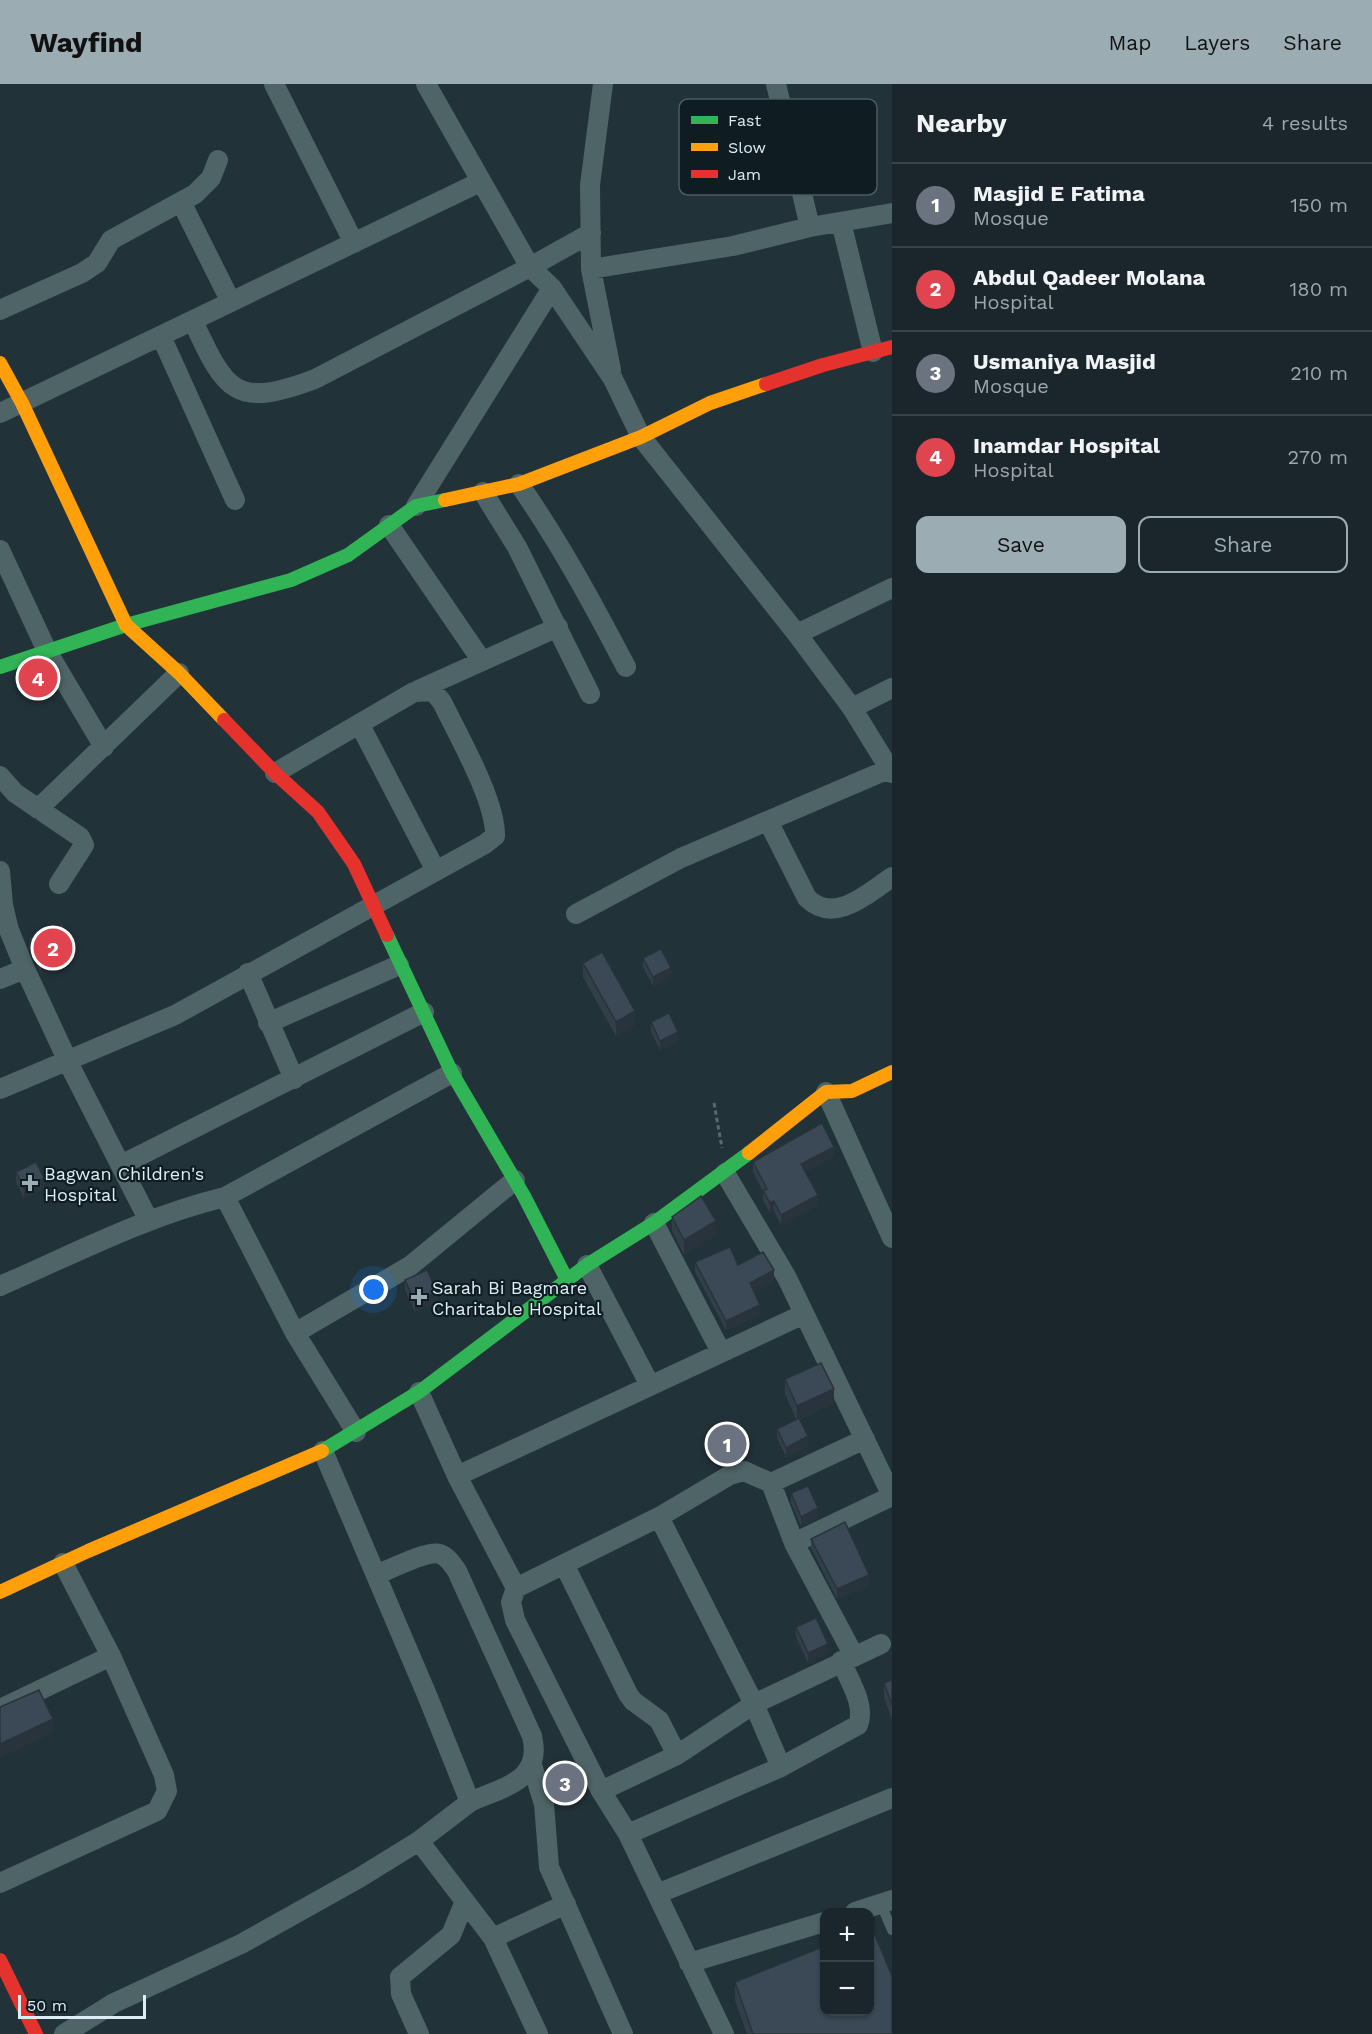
<!DOCTYPE html>
<meta charset="utf-8">
<style>
body{margin:0;font-family:"Work Sans",sans-serif;background:#232e33;color:#f1f3f6}
.controls{position:absolute;right:18px;bottom:18px;display:grid;overflow:hidden;border-radius:12px;box-shadow:0 2px 4px #0004}
.controls button{width:54px;height:54px;display:grid;place-items:center;padding:0;border:0;border-bottom:2px solid #384347;background:#1a262b;color:#f1f3f6;font:30px sans-serif}
.scale{position:absolute;left:18px;bottom:15px;width:128px;box-sizing:border-box;padding-left:6px;border:3px solid #dcedf5;border-top:0;font-size:16px;line-height:21px;white-space:nowrap;color:#dcedf5;-webkit-text-stroke:4px #0f1c21;paint-order:stroke}
.you{position:absolute;left:374px;top:1206px;width:21px;height:21px;margin:-15px;border:4px solid #fff;border-radius:50%;background:#1a73e8;box-shadow:0 0 0 9px #1a73e833}
.badge{display:grid;place-items:center;width:39px;height:39px;border-radius:50%;background:#9bacb3;color:#fff;font-size:20px;font-weight:700}
.pin{position:absolute;translate:-50% -50%;border:3px solid #fff;box-shadow:0 2px 6px #0006}
.list{margin:0;padding:0;list-style:none}
h2{display:flex;justify-content:space-between;align-items:center;height:78px;margin:0;padding:0 24px;font-size:26px}
h2 small{font-size:20px;font-weight:400;color:#9fa5a9}
.list li{display:grid;grid-template-columns:39px 1fr auto;gap:18px;align-items:center;box-sizing:border-box;height:84px;padding:0 24px;border-top:2px solid #384347}
.list b{display:block;font-size:22px;white-space:nowrap}
.list p{margin:0;font-size:20px;white-space:nowrap;color:#9fa5a9}
.list em{font-size:20px;font-style:normal;color:#9fa5a9}
.actions{display:flex;gap:12px;padding:18px 24px}
.actions a{flex:1;padding:14px 0;border:2px solid #9bacb3;border-radius:12px;text-align:center;font-size:21px;color:#9bacb3}
.actions .main{background:#9bacb3;color:#111}
.map{position:relative;flex:none;width:892px;height:1950px;overflow:hidden}
header{display:flex;align-items:center;gap:36px;box-sizing:border-box;height:84px;padding:0 30px;background:#9bacb3;color:#111}
header strong{font-size:28px}
nav{display:flex;gap:33px;margin-inline-start:auto;font-size:21px}
main{display:flex}
aside{flex:1;background:#1a262b}
.map>svg:first-child{display:block}
.lines{fill:none;stroke-linecap:round;stroke-linejoin:round}
.path{stroke:#596a6e;stroke-width:3;stroke-dasharray:4.5 3;stroke-linecap:butt}
.lane{stroke:#4e6466;stroke-width:10}
.street{stroke:#4e6466;stroke-width:20}
.fast{stroke:#30b455;stroke-width:14}
.slow{stroke:#ff9f0a;stroke-width:14}
.jam{stroke:#e5322d;stroke-width:14}
.wall{fill:#323f49}
.shaded-wall{fill:#29333c}
.building{fill:#3a4955;stroke:#29333c;stroke-width:1.5}
.poi-dot{fill:#9bacb3;stroke:#0f1c21;stroke-width:2}
.labels{text-anchor:middle;dominant-baseline:central;stroke-width:4.5;stroke-linejoin:round;paint-order:stroke}
.poi-label{font-size:18px;fill:#dcedf5;stroke:#0f1c21;text-anchor:start}
.key{fill:#0f1c21;stroke:#4c5b61;stroke-width:1.5}
.key-label{font-size:16px;fill:#dcedf5}
</style>
<header>
<strong>Wayfind</strong>
<nav><a>Map</a><a>Layers</a><a>Share</a></nav>
</header>
<main>
<div class="map">
<svg width="892" height="1950" viewBox="0 0 892 1950">
<rect width="100%" height="100%" fill="#223239"/>
<g class="lines">
<path class="path" d="M714 1019 722 1064"/>
<path class="lane" d="M881 1820 892 1846"/>
<path class="street" d="M274 0 354 159
M426 0 530 183 552 204 613 295 641 353 797 550 852 624 892 689
M603 0 590 101 591 185 611 286
M776 0 810 143
M181 118 231 218
M841 138 873 268
M591 185 733 162 810 143 892 129
M0 226 82 189 97 179 111 156 195 110 211 94 218 76
M193 237C226 308 235 325 315 295L530 183 591 149
M161 252 235 416
M0 329 480 98
M519 400C560 459 593 520 626 583
M483 408 517 463 590 610
M416 422 552 204
M389 441 482 577
M0 466 47 567 104 663
M797 550 892 504
M418 606 558 543
M852 624 892 604
M360 641 436 787
M0 692 15 709 80 753 84 761 59 800
M38 725 179 589
M768 737 807 814C834 841 867 810 892 793
M0 787 3 821 9 846 25 885 71 984 149 1137
M576 830 681 774 889 685
M248 889 294 995
M0 895 25 885
M268 939 399 881
M0 1005 175 931 485 760 495 752C496 717 458 651 442 618L433 607 414 608 275 689
M826 1008 892 1154
M121 1081 424 928
M725 1089 787 1194 892 1412
M654 1139 721 1268
M587 1181 650 1301
M0 1202C74 1170 146 1132 225 1113
M295 1249 410 1182 515 1096
M419 1308 457 1392 516 1504 659 1433 754 1620 781 1683
M356 1348 295 1249 225 1113 452 989
M457 1392 804 1230
M771 1399 865 1355
M659 1433 730 1391 744 1387 771 1399 794 1459 854 1572
M794 1459 892 1412
M564 1480 628 1610 633 1617 659 1636 677 1671
M376 1491C389 1486 427 1466 440 1470 448 1473 452 1480 457 1487L532 1652C543 1697 503 1703 470 1718
M516 1504 511 1518 515 1536 601 1707 628 1750 724 1950
M0 1625 111 1572
M532 1681 544 1720 549 1783 623 1950
M601 1707 677 1671 754 1620 881 1560
M628 1750 781 1683 858 1641C866 1621 849 1596 841 1577
M419 1757 493 1854 538 1950
M0 1799 157 1727 167 1707 164 1691 111 1572 63 1479
M657 1810 892 1714
M855 1828 892 1816
M493 1854 566 1820
M689 1879 824 1838
M64 1950 114 1919 241 1860 359 1794 419 1757 470 1718 427 1611 323 1367
M419 1950 401 1910 400 1893 451 1851 465 1817"/>
<path class="fast" d="M0 583 126 541 291 496 348 471 416 422 445 416
M387 851 452 989 524 1112 567 1196
M322 1367 419 1308 587 1181 654 1139 749 1069"/>
<path class="slow" d="M0 279 22 319 126 541 179 589 224 636
M445 416 519 400 641 353 710 319 766 300
M749 1069 826 1008 852 1007 892 988
M0 1508 88 1467 322 1367"/>
<path class="jam" d="M766 300 823 281 892 263
M224 636 275 689 318 728 354 780 387 851
M0 1876 36 1950"/>
</g>
<path class="wall" d="M17 585 52 599 27 613 17 595Z
M29 854 73 878 41 891 29 863Z
M643 874 671 893 653 902 643 883Z
M583 879 635 941 616 952 583 893Z
M651 938 678 958 660 966 651 948Z
M834 1072 805 1088 818 1121 781 1141 774 1127 770 1129 763 1116V1108L753 1088V1078Z
M16 1088 44 1104 24 1114 16 1098Z
M672 1133 716 1151 684 1171 672 1147Z
M695 1178 738 1181 774 1196 754 1206 760 1231 726 1246 695 1188Z
M405 1196 437 1218 415 1228 405 1206Z
M785 1295 834 1319 800 1335 808 1362 786 1373 777 1354V1345L796 1335 785 1310Z
M791 1409 818 1434 801 1442 791 1419Z
M811 1455 869 1501 837 1515 811 1464Z
M796 1543 828 1569 808 1579 796 1553Z
M892 1596V1635L884 1614V1599Z
M735 1898 892 1950H747L735 1916Z"/>
<path class="shaded-wall" d="M52 589V599L27 613V603Z
M73 868V878L41 891V881Z
M671 884V893L653 902V893Z
M635 927V941L616 952V938Z
M678 948V958L660 966V957Z
M834 1063V1072L801 1090V1080Z
M44 1094V1104L24 1114V1104Z
M818 1111V1121L781 1141V1131Z
M774 1117V1127L770 1129V1119Z
M716 1137V1151L684 1171V1156Z
M774 1186V1196L750 1208V1199Z
M437 1208V1218L415 1228V1218Z
M760 1221V1231L726 1246V1237Z
M834 1305V1319L797 1336V1322Z
M808 1352V1362L786 1373V1364Z
M818 1424V1434L801 1442V1433Z
M869 1491V1501L837 1515V1505Z
M828 1560V1569L808 1579V1569Z
M53 1635V1649L0 1674V1660Z"/>
<path class="building" d="M44 576 52 589 27 603 17 585Z
M62 840 73 868 41 881 29 854Z
M661 865 671 884 653 893 643 874Z
M602 868 635 927 616 938 583 879Z
M669 929 678 948 660 957 651 938Z
M822 1039 834 1063 801 1080 818 1111 781 1131 774 1117 770 1119 763 1107 767 1105 753 1078Z
M36 1078 44 1094 24 1104 16 1088Z
M701 1112 716 1137 684 1156 672 1133Z
M730 1163 738 1181 763 1168 774 1186 750 1199 760 1221 726 1237 695 1178Z
M427 1186 437 1208 415 1218 405 1196Z
M821 1279 834 1305 797 1322 785 1295Z
M799 1334 808 1352 786 1364 777 1345Z
M808 1402 818 1424 801 1433 791 1409Z
M845 1438 869 1491 837 1505 811 1455Z
M816 1534 828 1560 808 1569 796 1543Z
M892 1596V1621L884 1599Z
M39 1606 53 1635 0 1660V1623Z
M870 1839 892 1892V1950H753L735 1898 825 1862V1928H870Z"/>
<g class="poi-dot">
<path d="M27 1090h6v6h6v6h-6v6h-6v-6h-6v-6h6z"/>
<path d="M416 1204h6v6h6v6h-6v6h-6v-6h-6v-6h6z"/>
</g>
<g class="labels">
<g class="poi-label">
<text x="44" y="1089">Bagwan Children's<tspan x="44" dy="21">Hospital</tspan></text>
<text x="432" y="1203">Sarah Bi Bagmare<tspan x="432" dy="21">Charitable Hospital</tspan></text>
</g>
</g>
<rect x="679" y="15" width="198" height="96" rx="9" class="key"/>
<rect x="691" y="32" width="27" height="8" fill="#30b455"/>
<rect x="691" y="59" width="27" height="8" fill="#ff9f0a"/>
<rect x="691" y="86" width="27" height="8" fill="#e5322d"/>
<g class="key-label">
<text x="728" y="42">Fast</text>
<text x="728" y="69">Slow</text>
<text x="728" y="96">Jam</text>
</g>
</svg>
<div class="controls">
<button>+</button>
<button>−</button>
</div>
<div class="scale">50 m</div>
<div class="you"></div>
<div class="pin badge" style="left:727px;top:1360px;background:#6b7280">1</div>
<div class="pin badge" style="left:53px;top:864px;background:#e0444e">2</div>
<div class="pin badge" style="left:565px;top:1699px;background:#6b7280">3</div>
<div class="pin badge" style="left:38px;top:594px;background:#e0444e">4</div>
</div>
<aside>
<h2>Nearby<small>4 results</small></h2>
<ul class="list">
<li><span class="badge" style="background:#6b7280">1</span><div><b>Masjid E Fatima</b><p>Mosque</p></div><em>150 m</em></li>
<li><span class="badge" style="background:#e0444e">2</span><div><b>Abdul Qadeer Molana</b><p>Hospital</p></div><em>180 m</em></li>
<li><span class="badge" style="background:#6b7280">3</span><div><b>Usmaniya Masjid</b><p>Mosque</p></div><em>210 m</em></li>
<li><span class="badge" style="background:#e0444e">4</span><div><b>Inamdar Hospital</b><p>Hospital</p></div><em>270 m</em></li>
</ul>
<div class="actions"><a class="main">Save</a><a>Share</a></div>
</aside>
</main>
